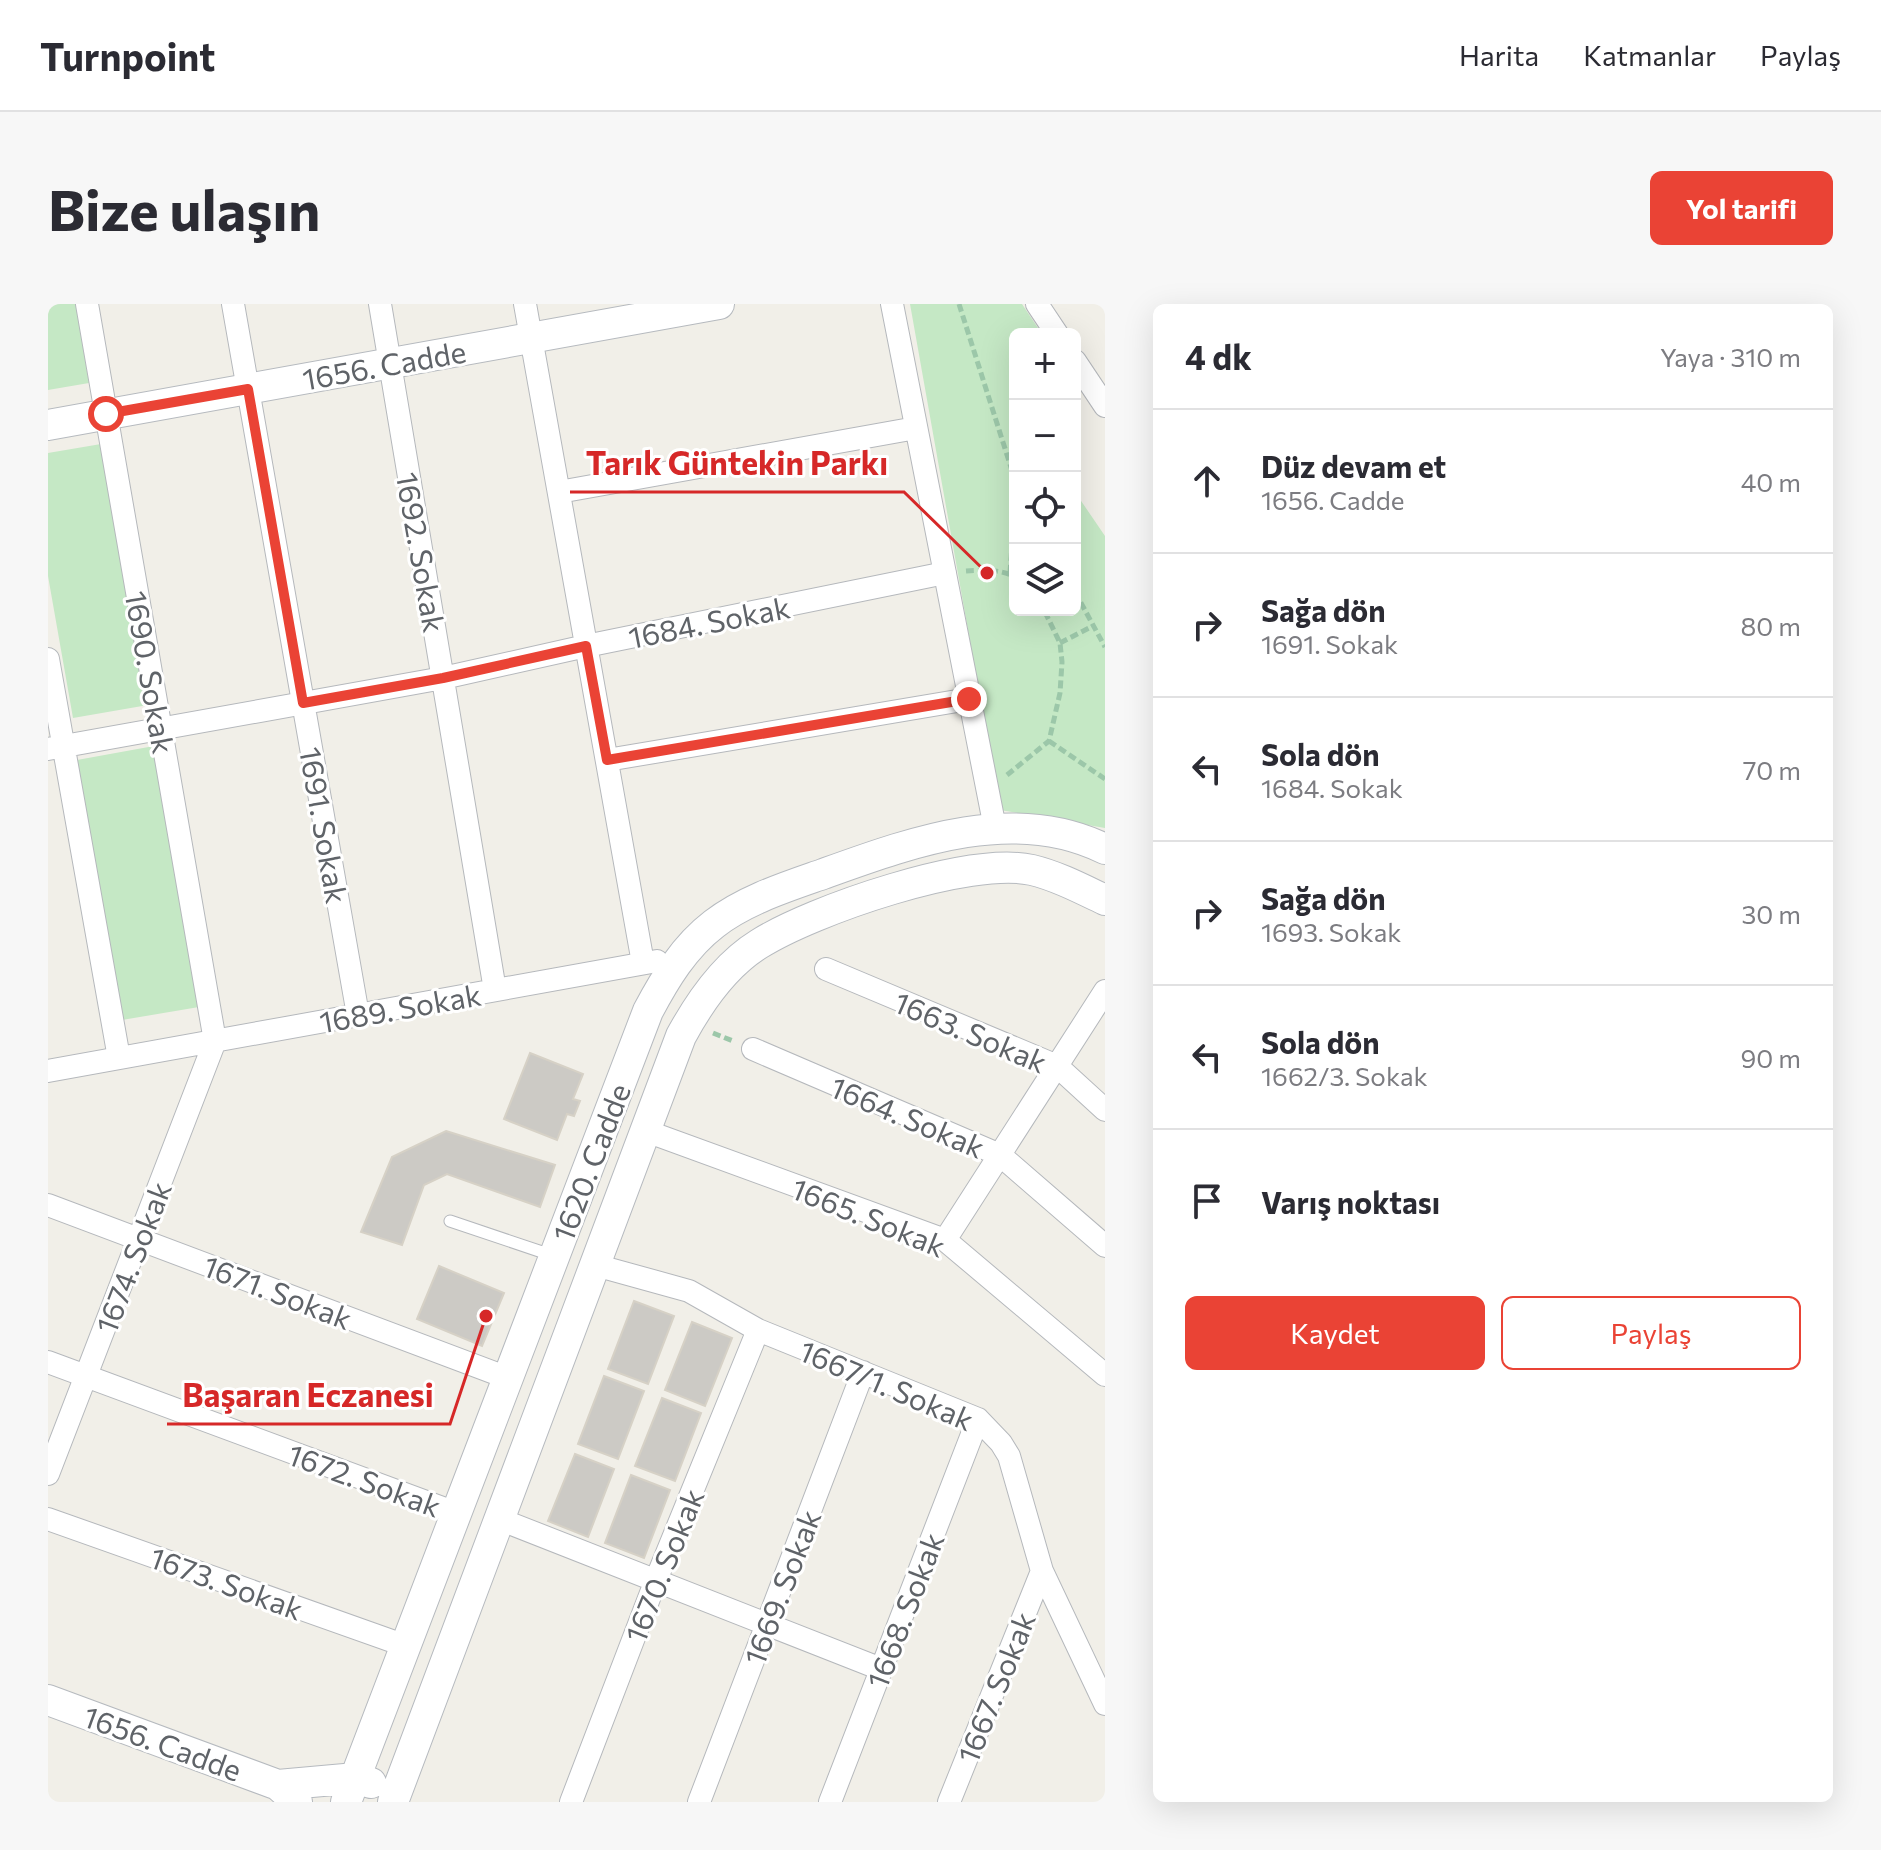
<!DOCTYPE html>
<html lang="tr">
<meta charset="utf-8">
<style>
body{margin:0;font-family:Commissioner,sans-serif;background:#f7f7f7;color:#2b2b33}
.controls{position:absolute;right:24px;top:24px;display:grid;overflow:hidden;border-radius:12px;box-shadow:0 8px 32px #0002}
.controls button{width:72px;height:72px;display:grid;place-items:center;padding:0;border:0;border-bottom:2px solid #e1e1e2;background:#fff;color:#2b2b33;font:40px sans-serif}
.stop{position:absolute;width:24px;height:24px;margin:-18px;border:6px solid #ea4335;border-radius:50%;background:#fff}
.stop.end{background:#ea4335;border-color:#fff;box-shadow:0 2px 8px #0008}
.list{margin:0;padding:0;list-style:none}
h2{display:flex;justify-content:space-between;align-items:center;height:104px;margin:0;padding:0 32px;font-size:34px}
h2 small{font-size:26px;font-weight:400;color:#7c7c81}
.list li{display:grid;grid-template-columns:52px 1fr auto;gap:24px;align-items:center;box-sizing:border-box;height:144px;padding:0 32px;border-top:2px solid #e1e1e2}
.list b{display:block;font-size:30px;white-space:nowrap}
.list p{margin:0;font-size:26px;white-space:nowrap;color:#7c7c81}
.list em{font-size:26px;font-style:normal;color:#7c7c81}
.actions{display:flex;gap:16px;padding:24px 32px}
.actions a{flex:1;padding:18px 0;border:2px solid #ea4335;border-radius:12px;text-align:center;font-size:28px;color:#ea4335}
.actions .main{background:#ea4335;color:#fff}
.icon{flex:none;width:44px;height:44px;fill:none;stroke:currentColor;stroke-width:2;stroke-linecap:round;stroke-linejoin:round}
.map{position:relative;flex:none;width:1057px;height:1498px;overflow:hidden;border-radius:12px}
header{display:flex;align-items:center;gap:48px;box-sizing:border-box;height:112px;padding:0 40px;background:#fff;border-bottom:2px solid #e1e1e2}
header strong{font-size:38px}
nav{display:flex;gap:44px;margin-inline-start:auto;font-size:28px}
.intro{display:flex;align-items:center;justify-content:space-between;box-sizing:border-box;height:192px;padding:0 48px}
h1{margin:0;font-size:56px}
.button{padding:20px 36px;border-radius:12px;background:#ea4335;color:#fff;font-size:28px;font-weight:700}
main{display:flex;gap:48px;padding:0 48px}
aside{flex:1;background:#fff;border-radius:12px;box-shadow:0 8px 32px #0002}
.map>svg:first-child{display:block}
.green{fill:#c5e8c5}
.building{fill:#cccac5;stroke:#d6d1c6;stroke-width:2}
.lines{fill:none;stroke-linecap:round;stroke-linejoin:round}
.lane-casing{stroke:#b5b8bc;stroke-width:13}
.street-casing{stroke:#b5b8bc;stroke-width:24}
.secondary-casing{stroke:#b6babf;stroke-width:32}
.path{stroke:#9cc7a9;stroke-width:5;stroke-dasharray:8 4;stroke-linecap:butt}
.lane{stroke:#fff;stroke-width:11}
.street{stroke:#fff;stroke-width:22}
.secondary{stroke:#fff;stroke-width:30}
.route{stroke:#ea4335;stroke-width:10}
.labels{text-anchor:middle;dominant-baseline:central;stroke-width:6;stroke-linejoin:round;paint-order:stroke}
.street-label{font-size:30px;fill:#5f6368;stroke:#fff}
.leader{fill:none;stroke:#d62828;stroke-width:3}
.callout-dot{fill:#d62828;stroke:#fff;stroke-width:3}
.callout-label{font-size:32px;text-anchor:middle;font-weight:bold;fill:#d62828;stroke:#fff;stroke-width:6;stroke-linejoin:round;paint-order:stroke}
</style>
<header>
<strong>Turnpoint</strong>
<nav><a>Harita</a><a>Katmanlar</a><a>Paylaş</a></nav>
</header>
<div class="intro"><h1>Bize ulaşın</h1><a class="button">Yol tarifi</a></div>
<main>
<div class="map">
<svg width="1057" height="1498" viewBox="0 0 1057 1498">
<rect width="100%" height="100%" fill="#f1efe8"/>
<path class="green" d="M0 0H28L41 79 0 86Z
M862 0H974L994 30H967V306H1027V188L1057 232V524L952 506Z
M53 140 100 401 25 414 0 272V149Z
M106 442 151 703 74 716 29 456Z"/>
<path class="building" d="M482 749 535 770 525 795 532 797 526 812 519 810 509 836 456 815Z
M398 827 507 861 492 903 399 870 376 881 354 941 313 928 344 853Z
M391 962 456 989 434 1042 369 1015Z
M586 997 626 1012 600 1080 560 1065Z
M644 1018 684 1034 657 1102 617 1086Z
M556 1072 596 1087 570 1155 530 1140Z
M614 1094 653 1109 627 1177 587 1162Z
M527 1150 566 1165 540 1233 500 1217Z
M583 1171 622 1186 596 1254 557 1239Z"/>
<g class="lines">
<defs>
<path id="lane" d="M402 917 506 952"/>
<path id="street" d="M185 0 310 711
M332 0 447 686
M477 0 595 659
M844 0 947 524
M989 0 1009 30
M1027 57 1057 102
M511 188 868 124
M0 355 71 754
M0 445 395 374 538 342 897 269
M559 456 921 395
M778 665 1009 762 1057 806
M705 745 952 851 1057 942
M0 767 609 657
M598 827 897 936 1057 1071
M0 901 460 1074
M897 936 1057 687
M547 961 641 987 710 1026 930 1115 953 1139 961 1152 994 1267 1057 1400
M0 1058 408 1209
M0 1170 167 737 39 0
M0 1215 358 1342
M451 1215 833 1365
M523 1498 608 1276 710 1026
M651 1498 815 1068
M782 1498 930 1115
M901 1498 994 1267"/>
<path id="secondary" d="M0 121 671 0
M0 1396 230 1481 249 1498
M230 1481 308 1474 323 1479
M298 1498 600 707C617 675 636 643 666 620 697 596 738 583 775 570 864 538 966 500 1057 545
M345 1498 633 732C652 697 677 661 711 640 765 606 922 552 984 566 1009 572 1034 585 1057 596"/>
</defs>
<use href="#lane" class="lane-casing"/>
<use href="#street" class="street-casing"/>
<use href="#secondary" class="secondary-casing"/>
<path class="path" d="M911 0 967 176
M918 267C933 266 954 265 967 273
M962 269 967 199
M1027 288 1057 343
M1012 339 1045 322
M1001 437 1057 475
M959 471 1001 437 1012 389 1014 358 1012 339 996 306
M665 729 685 737"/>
<use href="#lane" class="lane"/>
<use href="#street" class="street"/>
<use href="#secondary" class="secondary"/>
</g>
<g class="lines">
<path class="route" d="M58 110 200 85 255 399 395 374 538 342 559 456 921 395"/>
</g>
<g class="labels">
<g class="street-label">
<text transform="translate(336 60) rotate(-10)">1656. Cadde</text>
<text transform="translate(374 248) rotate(80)">1692. Sokak</text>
<text transform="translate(661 317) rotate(-11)">1684. Sokak</text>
<text transform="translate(103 368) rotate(80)">1690. Sokak</text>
<text transform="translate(277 521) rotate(80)">1691. Sokak</text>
<text transform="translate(352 703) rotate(-10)">1689. Sokak</text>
<text transform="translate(923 727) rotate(23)">1663. Sokak</text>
<text transform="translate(860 812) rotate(23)">1664. Sokak</text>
<text transform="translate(542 858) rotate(-69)">1620. Cadde</text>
<text transform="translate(821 912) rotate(22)">1665. Sokak</text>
<text transform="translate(84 953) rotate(-69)">1674. Sokak</text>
<text transform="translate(230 987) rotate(21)">1671. Sokak</text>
<text transform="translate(839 1080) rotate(23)">1667/1. Sokak</text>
<text transform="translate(317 1175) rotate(20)">1672. Sokak</text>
<text transform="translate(615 1261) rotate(-68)">1670. Sokak</text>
<text transform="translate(179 1278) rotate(20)">1673. Sokak</text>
<text transform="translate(733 1283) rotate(-69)">1669. Sokak</text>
<text transform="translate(856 1306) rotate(-69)">1668. Sokak</text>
<text transform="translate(947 1383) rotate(-68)">1667. Sokak</text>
<text transform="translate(115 1438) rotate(20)">1656. Cadde</text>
</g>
</g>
<path class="leader" d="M939 269L856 188H522M438 1012L402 1120H119"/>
<g class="callout-dot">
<circle cx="939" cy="269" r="8"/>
<circle cx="438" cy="1012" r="8"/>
</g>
<g class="callout-label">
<text x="689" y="171">Tarık Güntekin Parkı</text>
<text x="260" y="1103">Başaran Eczanesi</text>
</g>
</svg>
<div class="controls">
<button>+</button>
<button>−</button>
<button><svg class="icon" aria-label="locate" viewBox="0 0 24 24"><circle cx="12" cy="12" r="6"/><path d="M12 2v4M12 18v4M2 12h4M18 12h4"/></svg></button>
<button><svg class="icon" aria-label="layers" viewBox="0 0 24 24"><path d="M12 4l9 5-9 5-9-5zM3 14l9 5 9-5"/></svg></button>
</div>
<div class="stop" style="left:58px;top:110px"></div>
<div class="stop end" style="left:921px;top:395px"></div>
</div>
<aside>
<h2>4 dk<small>Yaya · 310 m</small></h2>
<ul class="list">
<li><svg class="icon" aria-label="ahead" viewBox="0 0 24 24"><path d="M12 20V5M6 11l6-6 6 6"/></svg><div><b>Düz devam et</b><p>1656. Cadde</p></div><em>40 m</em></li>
<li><svg class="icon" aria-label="right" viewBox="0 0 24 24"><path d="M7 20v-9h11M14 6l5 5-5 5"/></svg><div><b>Sağa dön</b><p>1691. Sokak</p></div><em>80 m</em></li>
<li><svg class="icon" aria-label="left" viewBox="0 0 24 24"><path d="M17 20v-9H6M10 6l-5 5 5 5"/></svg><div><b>Sola dön</b><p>1684. Sokak</p></div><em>70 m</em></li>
<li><svg class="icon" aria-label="right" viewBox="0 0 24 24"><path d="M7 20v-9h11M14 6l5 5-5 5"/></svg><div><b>Sağa dön</b><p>1693. Sokak</p></div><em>30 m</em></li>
<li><svg class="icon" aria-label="left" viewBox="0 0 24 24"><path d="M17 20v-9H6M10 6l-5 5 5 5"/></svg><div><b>Sola dön</b><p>1662/3. Sokak</p></div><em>90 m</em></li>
<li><svg class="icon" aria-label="arrive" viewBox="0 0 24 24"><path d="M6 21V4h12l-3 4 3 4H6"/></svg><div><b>Varış noktası</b></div></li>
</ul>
<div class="actions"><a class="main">Kaydet</a><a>Paylaş</a></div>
</aside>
</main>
